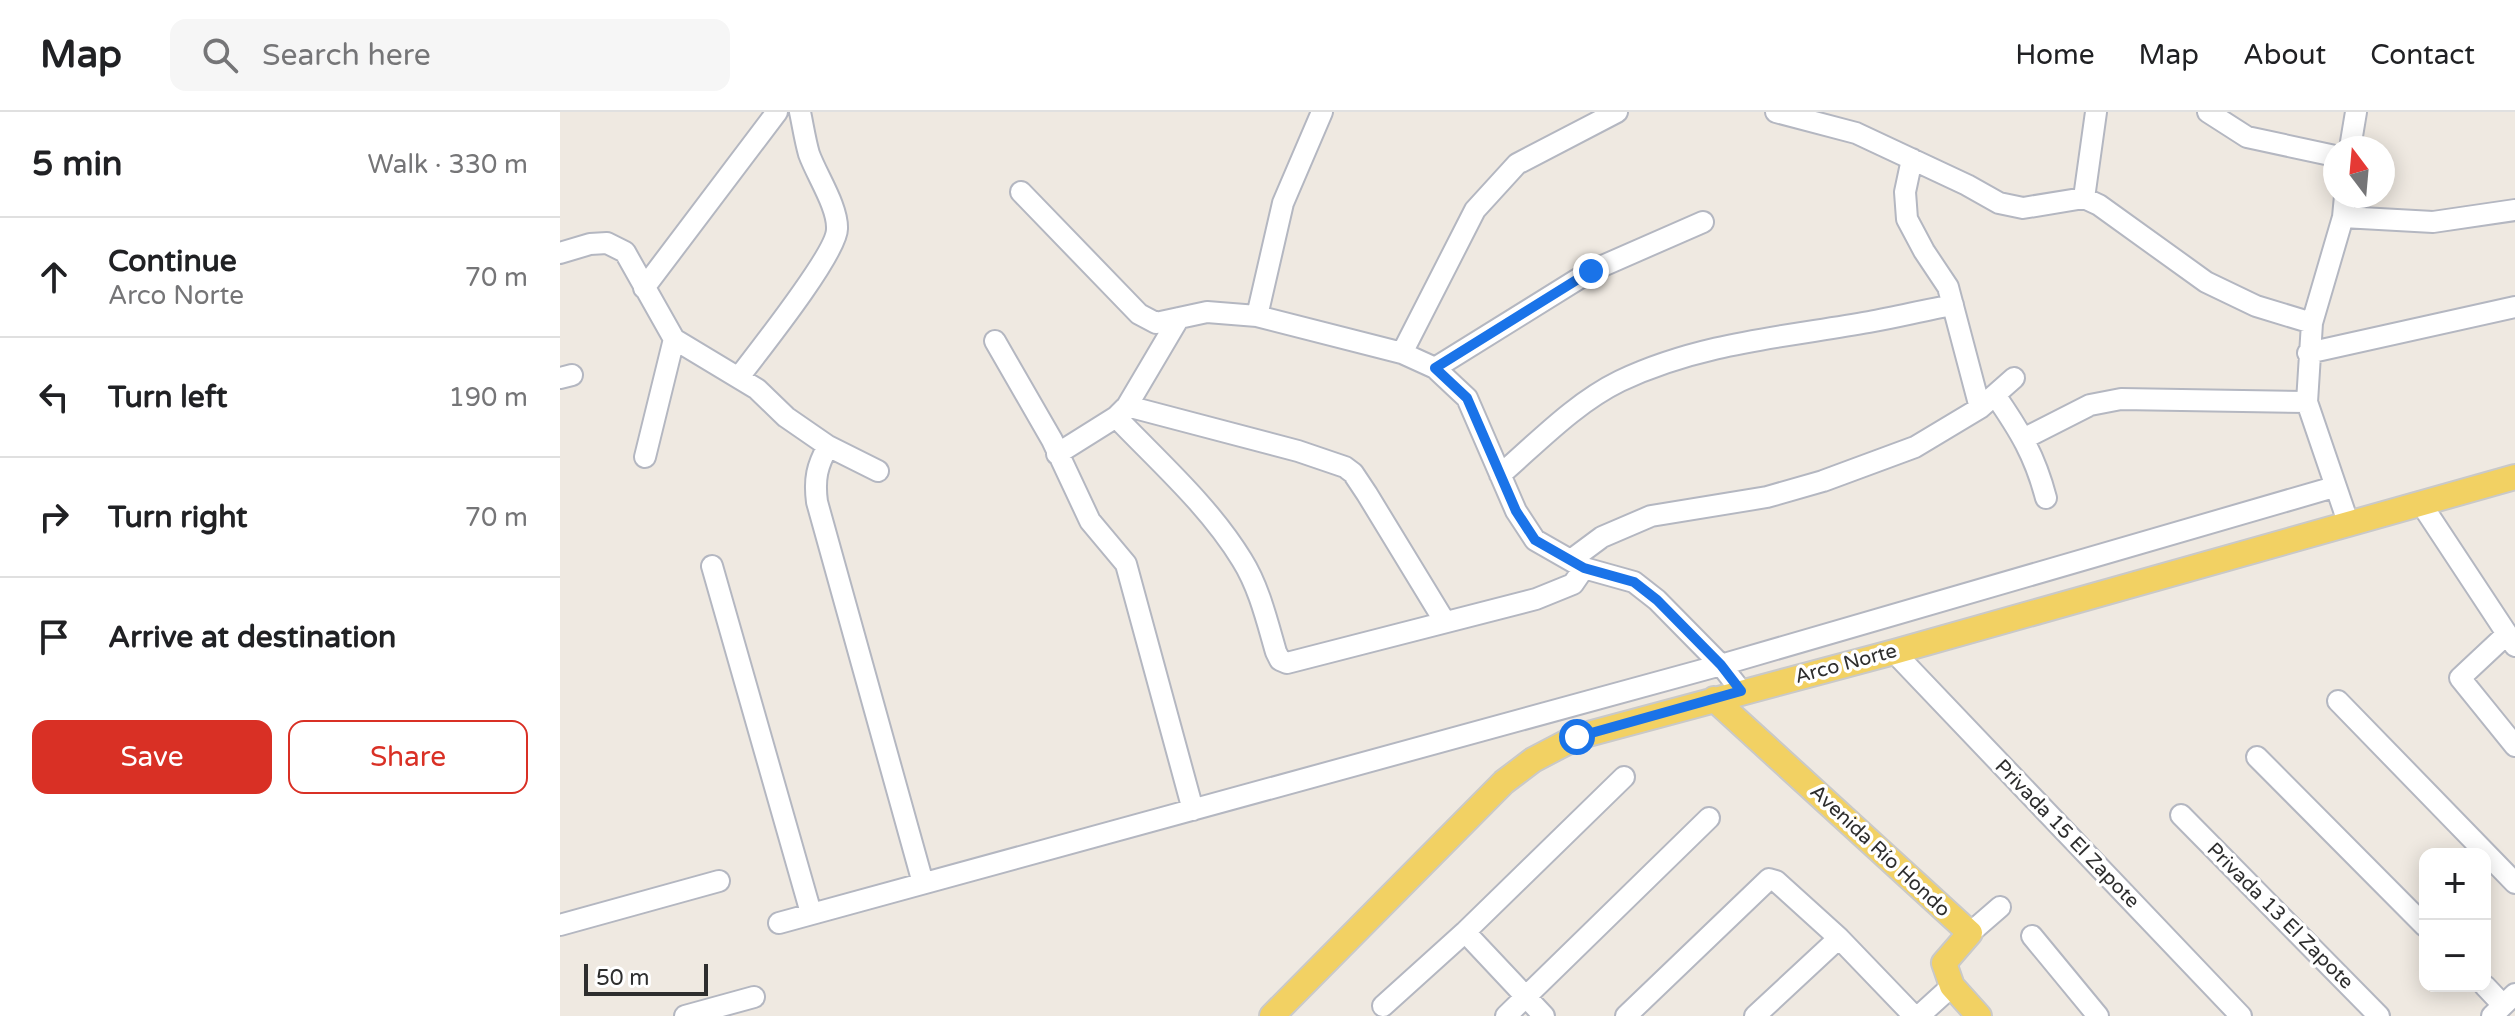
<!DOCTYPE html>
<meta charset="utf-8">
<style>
body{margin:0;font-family:"Varela Round",sans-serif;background:#f6f6f6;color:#202124}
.controls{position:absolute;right:24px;bottom:24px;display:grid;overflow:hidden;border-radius:16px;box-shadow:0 4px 20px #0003}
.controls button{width:72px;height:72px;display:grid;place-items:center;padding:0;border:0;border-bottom:2px solid #e0e0e0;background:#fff;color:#202124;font:40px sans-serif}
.compass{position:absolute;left:1763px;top:24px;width:72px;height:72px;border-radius:50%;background:#fff;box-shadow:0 4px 20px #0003;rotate:344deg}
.scale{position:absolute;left:24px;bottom:20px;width:124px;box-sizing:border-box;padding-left:8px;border:4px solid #2e2e2e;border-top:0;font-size:22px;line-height:28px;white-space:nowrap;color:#2e2e2e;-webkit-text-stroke:6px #fff;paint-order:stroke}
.stop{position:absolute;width:24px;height:24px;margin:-18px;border:6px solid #1a73e8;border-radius:50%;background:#fff}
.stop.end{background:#1a73e8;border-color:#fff;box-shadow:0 2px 8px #0008}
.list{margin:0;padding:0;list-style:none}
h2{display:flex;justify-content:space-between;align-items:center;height:104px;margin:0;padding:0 32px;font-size:34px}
h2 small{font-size:26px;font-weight:400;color:#757577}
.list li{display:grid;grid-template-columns:52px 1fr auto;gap:24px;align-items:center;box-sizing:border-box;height:120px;padding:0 32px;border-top:2px solid #e0e0e0}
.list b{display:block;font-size:30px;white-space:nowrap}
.list p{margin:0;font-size:26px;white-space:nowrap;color:#757577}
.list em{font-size:26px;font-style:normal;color:#757577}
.actions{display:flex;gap:16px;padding:24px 32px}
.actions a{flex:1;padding:18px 0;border:2px solid #d93025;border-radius:16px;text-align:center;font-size:28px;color:#d93025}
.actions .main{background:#d93025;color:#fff}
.icon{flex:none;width:44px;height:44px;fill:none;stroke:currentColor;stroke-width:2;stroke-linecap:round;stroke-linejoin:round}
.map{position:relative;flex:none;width:1955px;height:904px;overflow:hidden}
header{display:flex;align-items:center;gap:48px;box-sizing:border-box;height:112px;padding:0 40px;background:#fff;border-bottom:2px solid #e0e0e0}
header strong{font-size:38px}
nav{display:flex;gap:44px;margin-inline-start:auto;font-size:28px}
.search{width:560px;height:72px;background:#f6f6f6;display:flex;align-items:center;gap:20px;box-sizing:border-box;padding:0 28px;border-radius:16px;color:#757577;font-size:30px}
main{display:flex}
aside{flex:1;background:#fff}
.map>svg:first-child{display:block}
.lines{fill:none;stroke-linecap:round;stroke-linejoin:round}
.minor-casing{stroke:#b4b7c1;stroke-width:24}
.major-casing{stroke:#c9c9c9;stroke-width:28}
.minor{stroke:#fff;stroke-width:20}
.major{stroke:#f2d163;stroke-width:24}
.route{stroke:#1a73e8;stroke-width:10}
.labels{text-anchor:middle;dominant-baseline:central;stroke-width:7;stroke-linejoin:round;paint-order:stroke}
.street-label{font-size:20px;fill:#2e2e2e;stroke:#fff}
</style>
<header>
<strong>Map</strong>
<div class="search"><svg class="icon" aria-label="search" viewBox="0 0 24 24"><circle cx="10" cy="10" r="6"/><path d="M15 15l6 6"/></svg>Search here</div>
<nav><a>Home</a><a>Map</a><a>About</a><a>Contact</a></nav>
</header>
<main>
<aside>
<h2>5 min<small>Walk · 330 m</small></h2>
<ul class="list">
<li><svg class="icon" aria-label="ahead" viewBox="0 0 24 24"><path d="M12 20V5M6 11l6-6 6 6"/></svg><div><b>Continue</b><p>Arco Norte</p></div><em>70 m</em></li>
<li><svg class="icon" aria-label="left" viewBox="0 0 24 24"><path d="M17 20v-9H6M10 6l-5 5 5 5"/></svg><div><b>Turn left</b></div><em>190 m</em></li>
<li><svg class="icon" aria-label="right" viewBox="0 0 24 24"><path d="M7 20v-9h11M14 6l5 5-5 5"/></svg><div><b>Turn right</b></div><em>70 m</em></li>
<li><svg class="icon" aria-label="arrive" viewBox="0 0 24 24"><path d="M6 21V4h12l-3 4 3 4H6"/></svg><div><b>Arrive at destination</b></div></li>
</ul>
<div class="actions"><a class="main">Save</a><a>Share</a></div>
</aside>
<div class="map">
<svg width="1955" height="904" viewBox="0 0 1955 904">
<rect width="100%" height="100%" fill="#efe9e1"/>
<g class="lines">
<defs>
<path id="minor" d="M1216 0 1296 21 1407 73 1439 91 1463 96 1524 86 1539 93 1646 170 1696 194 1752 211
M1648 0 1687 25 1775 44
M1790 36 1796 0
M1352 47 1345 80 1347 107 1364 139 1388 175 1420 296
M461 80 579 202 596 211 647 200 697 204 842 241 875 256 907 286 956 399 975 428 1024 456 1074 470 1097 488 1161 553 1181 579
M1785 84 1783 105 1752 211 1747 290 1789 413
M1524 86 1536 0
M1783 105 1873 110 1955 98
M0 141 30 132 47 131 65 140 114 227 85 345
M84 176 217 0
M697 204 723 91 762 0
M114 227 197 277 226 305 268 334 318 359
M435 229 492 328 530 409 566 452 633 698
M842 241 915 98 957 52 1057 0
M1748 241 1955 195
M875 256 1031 159 1143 110
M179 265C198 240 277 141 277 117 278 95 257 64 249 42 245 28 243 14 240 0
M0 266 12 263
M1435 283C1460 319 1475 344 1486 386
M567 294 738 339 785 355 793 361 807 382 885 510
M556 305C599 350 649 394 682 448 699 475 707 509 716 540L720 548 727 551 976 487 1013 472 1024 456
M1465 326 1530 293 1561 287 1747 290
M268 334C257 354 254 367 257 390L363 771
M497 342 556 305 567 294 619 206
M940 363C978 330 1015 291 1060 269 1140 231 1224 225 1309 210 1337 205 1365 198 1393 193
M1862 393 1955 534
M1011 448 1042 425 1091 404 1207 385 1263 369 1355 335 1420 296 1454 266
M152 454 251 801
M1947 522 1900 566 1955 634
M1334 540 1681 904
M1778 589 1955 771
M1697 645 1865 814
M1621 703 1819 904
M219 811 1161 553 1774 375
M0 813 159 769
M905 820 984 904
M1410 821 1440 795
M1472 824 1538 904
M1925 874 1943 893
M823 894 905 820 1064 665
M125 904 194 885
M946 904 1149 706
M1066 904 1209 767 1216 769 1279 826 1354 904
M1195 904 1279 826
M1359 904 1392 874
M1932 904 1955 882"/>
<path id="major" d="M1154 587 1410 821 1384 851 1392 874 1419 904
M712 904 944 670 973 648 1017 625 1334 540 1955 365"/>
</defs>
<use href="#minor" class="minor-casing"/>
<use href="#major" class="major-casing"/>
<use href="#minor" class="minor"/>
<use href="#major" class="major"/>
</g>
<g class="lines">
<path class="route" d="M1017 625 1181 579 1161 553 1097 488 1074 470 1024 456 975 428 956 399 907 286 875 256 1031 159"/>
</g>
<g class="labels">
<g class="street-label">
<text transform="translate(1286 552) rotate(-15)">Arco Norte</text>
<text transform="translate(1507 722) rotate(46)">Privada 15 El Zapote</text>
<text transform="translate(1320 739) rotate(43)">Avenida Río Hondo</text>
<text transform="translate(1720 804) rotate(45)">Privada 13 El Zapote</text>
</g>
</g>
</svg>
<div class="controls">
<button>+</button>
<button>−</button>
</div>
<svg class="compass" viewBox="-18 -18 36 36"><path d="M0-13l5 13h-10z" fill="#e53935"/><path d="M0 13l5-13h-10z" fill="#757577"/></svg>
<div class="scale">50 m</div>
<div class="stop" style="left:1017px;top:625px"></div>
<div class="stop end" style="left:1031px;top:159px"></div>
</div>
</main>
